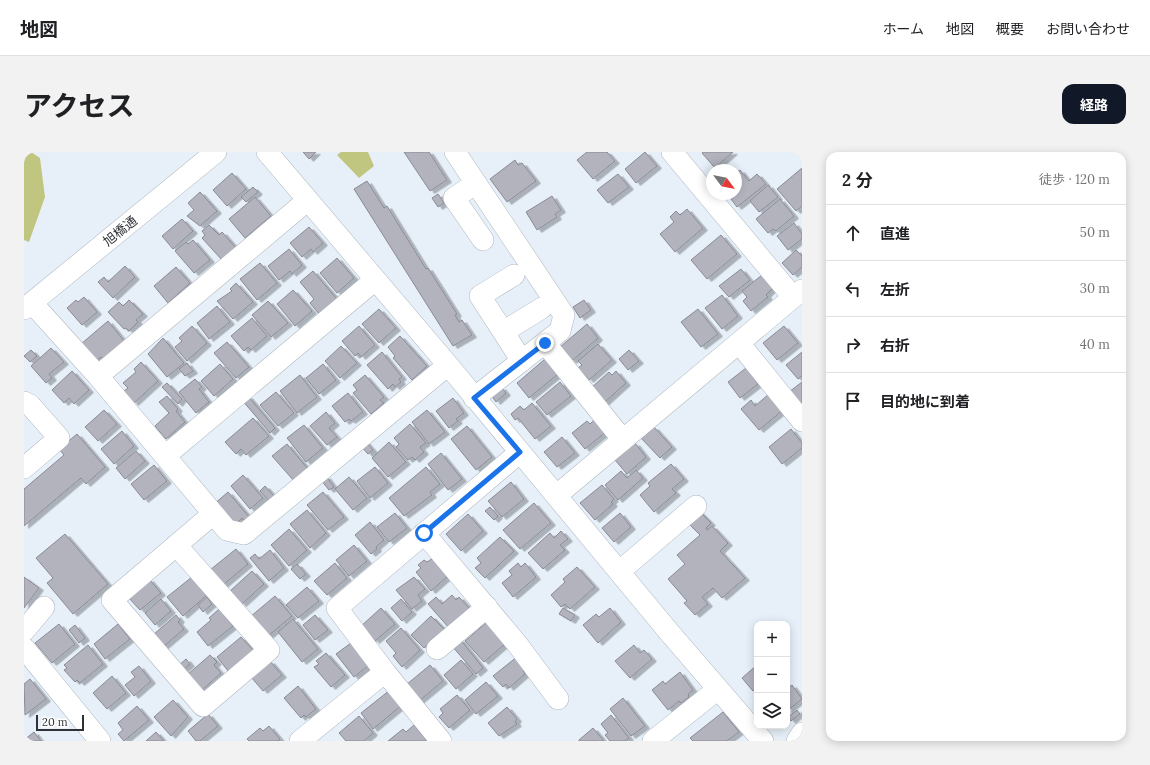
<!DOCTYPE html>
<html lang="ja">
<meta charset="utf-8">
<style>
body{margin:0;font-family:Lora,"Noto Sans JP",serif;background:#f2f2f2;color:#202124}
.controls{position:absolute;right:12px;bottom:12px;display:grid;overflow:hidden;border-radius:8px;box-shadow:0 2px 10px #0003}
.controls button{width:36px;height:36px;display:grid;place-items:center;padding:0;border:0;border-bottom:1px solid #e0e0e0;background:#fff;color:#202124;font:20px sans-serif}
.compass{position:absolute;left:682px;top:12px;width:36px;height:36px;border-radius:50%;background:#fff;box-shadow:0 2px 10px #0003;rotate:122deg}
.scale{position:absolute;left:12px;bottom:10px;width:48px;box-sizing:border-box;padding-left:4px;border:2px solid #2e3135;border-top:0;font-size:11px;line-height:14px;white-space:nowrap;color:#2e3135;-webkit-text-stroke:3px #fff;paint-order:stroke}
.stop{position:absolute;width:12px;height:12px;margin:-9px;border:3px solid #1a73e8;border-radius:50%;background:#fff}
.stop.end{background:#1a73e8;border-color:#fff;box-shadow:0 1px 4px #0008}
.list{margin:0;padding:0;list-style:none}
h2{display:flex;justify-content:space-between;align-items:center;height:52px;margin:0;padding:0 16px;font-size:17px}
h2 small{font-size:13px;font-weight:400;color:#757577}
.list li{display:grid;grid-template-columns:26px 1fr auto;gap:12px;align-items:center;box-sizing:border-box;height:56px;padding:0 16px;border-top:1px solid #e0e0e0}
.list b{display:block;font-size:15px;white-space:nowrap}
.list em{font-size:13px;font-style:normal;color:#757577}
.icon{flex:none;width:22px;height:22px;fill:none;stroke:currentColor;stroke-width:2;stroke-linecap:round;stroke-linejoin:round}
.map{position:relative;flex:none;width:778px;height:589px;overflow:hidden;border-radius:12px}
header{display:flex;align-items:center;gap:24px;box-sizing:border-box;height:56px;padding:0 20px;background:#fff;border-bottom:1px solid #e0e0e0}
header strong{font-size:19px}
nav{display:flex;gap:22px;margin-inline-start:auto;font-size:14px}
.intro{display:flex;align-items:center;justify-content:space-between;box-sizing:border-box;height:96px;padding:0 24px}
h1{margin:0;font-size:28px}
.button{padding:10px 18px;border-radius:12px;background:#111827;color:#fff;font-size:14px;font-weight:700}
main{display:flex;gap:24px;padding:0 24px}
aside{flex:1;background:#fff;border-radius:12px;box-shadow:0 2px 10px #0003}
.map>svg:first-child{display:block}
.green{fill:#c0c680}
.building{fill:#b3b3be;stroke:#8a8a95;filter:url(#shadow)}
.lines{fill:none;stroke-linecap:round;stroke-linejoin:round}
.minor-casing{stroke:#aeb7c0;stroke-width:22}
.minor{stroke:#fff;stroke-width:21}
.route{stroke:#1a73e8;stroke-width:5}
.labels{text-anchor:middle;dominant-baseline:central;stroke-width:3;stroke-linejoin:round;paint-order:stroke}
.street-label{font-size:13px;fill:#2e3135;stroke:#fff}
</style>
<header>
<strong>地図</strong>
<nav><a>ホーム</a><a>地図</a><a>概要</a><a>お問い合わせ</a></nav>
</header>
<div class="intro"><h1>アクセス</h1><a class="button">経路</a></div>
<main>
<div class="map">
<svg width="778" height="589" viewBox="0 0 778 589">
<defs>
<filter id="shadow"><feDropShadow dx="4.5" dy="2.5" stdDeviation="0" flood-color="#0004"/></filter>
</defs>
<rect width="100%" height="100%" fill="#e7f0f9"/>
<path class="green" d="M0 0H7L16 6 21 45 5 90 0 88Z
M317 0H344L350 14 335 26 313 3Z"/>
<path class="building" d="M279 0H292L285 7Z
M380 0H405L423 28 406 39Z
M563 0H583L591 9 569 27 553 8Z
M621 0 633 14 612 31 601 17Z
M680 0H709L691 16 678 1Z
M491 8 494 13 498 11 512 29 483 50 466 27Z
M778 16V54L772 59 753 37Z
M716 18 725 29 733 22 742 32 713 55 707 47 711 44 710 42H712V21Z
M208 21 222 37 203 54 189 38Z
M594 22 605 35 584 51 573 38Z
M343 29 360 56 363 54 402 117 404 116 433 162 431 163 435 170 438 168 448 183 429 194 330 37Z
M744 33 754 45 735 60 726 49Z
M229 35 234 40 222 50 217 45Z
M176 40 193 59 176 74 163 64 170 58 164 51Z
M414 42 420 51 414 55 408 46Z
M528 44 537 58 531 62 533 65 513 78 502 60Z
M231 45 247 64 221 86 205 67Z
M756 47 770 64 752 79 749 77 744 81 732 67Z
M663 57 679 76 651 100 636 82 650 70 646 65 652 59 656 63Z
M158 67 169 79 149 97 138 84Z
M770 71 778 82V87L764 98 753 84Z
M185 73 195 83 198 80 212 96 198 108 178 86 181 83 178 79Z
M285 75 299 91 289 100 287 97 278 105 266 91Z
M697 83 713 102 683 127 667 108Z
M169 88 186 108 170 121 151 99 162 90 164 92Z
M265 97 278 113 268 122 266 119 255 128 244 114Z
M772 98 778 104V115L769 123 758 111Z
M313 106 330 126 313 141 296 121Z
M236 111 253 131 233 148 216 127Z
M101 114 111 125 89 146 74 130 80 125 84 130Z
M152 115 166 131 144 151 130 134Z
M717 117 726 128 705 145 695 134Z
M289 119 313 147 295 162 286 151 290 147 276 130Z
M738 123 749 136 742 143 744 145 727 159 719 149 723 145 718 139Z
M212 131 229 150 209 167 193 149 208 139 206 137Z
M269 138 288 159 271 174 253 152Z
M698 143 714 164 698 177 681 156Z
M60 145 73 160 58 173 43 156 52 148 54 150Z
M105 148 119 162 112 168 114 170 105 179 102 176 100 177 84 160 95 150 99 154Z
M560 148 567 158 556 166 549 155Z
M244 149 264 171 247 185 228 163Z
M193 154 206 170 185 187 173 171Z
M355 157 372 176 355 191 338 172Z
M674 157 694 182 677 195 657 170Z
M228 166 243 184 227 198 224 195 220 199 207 184Z
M84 169 101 190 80 208 77 205 72 209 57 192Z
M563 172 574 186 548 209 536 195Z
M168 174 183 191 163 209 151 195 158 189 155 186Z
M335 174 351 193 337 205 334 201 331 204 318 189Z
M760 174 774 191 753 208 739 191Z
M376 184 403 214 388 228 369 206 371 204 364 195Z
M139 186 160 211 143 225 124 202Z
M203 190 225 215 212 226 190 201Z
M574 192 588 208 565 228 554 216 558 213 554 209Z
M317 194 333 211 316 226 301 209Z
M27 196 40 210 25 222 28 226 22 231 7 214Z
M7 198 13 204 6 210 0 204Z
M605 198 615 209 604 218 595 207Z
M358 200 378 225 375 227 377 230 371 235 369 232 364 237 343 213Z
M778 200V224L774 227 762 213Z
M521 207 534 222 505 246 493 231Z
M117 210 134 229 110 251 100 239 104 236 99 231 112 220 110 217Z
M163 211 169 219 161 224 155 217Z
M196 212 209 227 190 244 177 229Z
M299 212 312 228 295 242 282 226Z
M722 216 734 232 716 246 704 230Z
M48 219 65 238 50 252 45 246 40 251 28 238Z
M592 219 602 231 580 251 567 236 585 220 588 223Z
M276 223 293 245 273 261 256 239Z
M341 223 360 245 356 248 360 251 347 262 329 241 333 238 329 233Z
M171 227 178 235 175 237 185 250 172 261 155 240Z
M536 230 547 244 523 263 512 250Z
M778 230V253L765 240Z
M143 231 158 247 154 252 138 235Z
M477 235 482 241 472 250 467 243Z
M252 240 270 261 254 274 236 253Z
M324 241 339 260 327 269 325 267 321 270 308 254Z
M745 242 759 258 735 278 717 257 727 248 731 254Z
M143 244 154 257 152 259 161 270 142 287 131 274 145 261 135 250Z
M224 244 251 276 246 281 218 248Z
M429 246 440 261 432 267 434 269 425 276 412 259Z
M508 251 527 274 511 287 494 266 491 268 487 262 496 254 500 258Z
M80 258 93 272 74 289 61 275Z
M403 258 421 280 405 292 388 270Z
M302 260 311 271 305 276 313 285 303 293 286 274Z
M229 266 245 284 222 303 217 297 212 302 201 290Z
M572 266 583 279 561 297 548 281 563 269 566 272Z
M386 272 402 291 396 295 400 300 391 308 388 305 384 308 372 295 375 292 370 286Z
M280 273 299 296 282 310 263 286Z
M443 274 468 305 452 318 427 287Z
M630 275 648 295 636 306 617 286Z
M767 277 778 291V296L758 312 745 295Z
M98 279 110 294 90 312 77 297Z
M53 282 81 315 62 332 57 326 0 374V337L40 303 35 297Z
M538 285 551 301 533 315 520 300Z
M341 289 349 298 344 302 336 293Z
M365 290 382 310 364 325 348 306Z
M611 291 622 305 603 322 591 308Z
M263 292 284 317 270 329 248 304Z
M112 299 121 309 101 327 92 316Z
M417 301 438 327 424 338 404 312Z
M647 312 660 327 648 337 652 341 630 360 616 343 626 334 624 331Z
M130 313 143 329 120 348 107 332Z
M351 315 364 331 346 346 333 329Z
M402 315 416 332 406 340 408 343 380 364 365 346Z
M612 318 619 326 594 348 581 333 597 319 603 326Z
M219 323 239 346 226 357 207 334Z
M302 324 310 335 305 338 297 328Z
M325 325 343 346 329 358 311 337Z
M487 330 500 347 478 365 464 349Z
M578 333 590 347 587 350 589 352 571 368 556 351Z
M241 334 250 344 245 349 236 339Z
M204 340 226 366 222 370 218 366 211 373 189 353Z
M299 340 320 365 304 378 283 353Z
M510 351 527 371 496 397 479 378Z
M466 355 474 364 470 368 461 359Z
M283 358 302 381 286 396 266 372Z
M675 359 687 371 682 376 683 378 688 374 704 391 696 399 721 426 698 446 689 436 678 445 684 452 671 463 660 451 663 449 644 427 661 412 653 403 676 383 663 370Z
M371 361 383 376 365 390 353 375Z
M596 361 607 375 590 390 578 376Z
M444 362 459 379 437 399 422 382Z
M346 370 360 388 352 395 353 397 347 402 331 383Z
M265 377 283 398 265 414 247 393Z
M537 379 544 387 536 393 541 398 519 417 504 401 526 381 530 386Z
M41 382 84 432 49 462 23 431 29 426 12 406Z
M476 385 490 399 461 426 451 416 457 411 453 406Z
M330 393 343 409 325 424 312 408Z
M212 397 224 412 199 433 186 418Z
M246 398 260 416 245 429 226 406 231 402 235 407Z
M409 406 424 424 407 439 392 420 397 416 394 413 400 408 403 410Z
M311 411 323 426 303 443 290 429Z
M494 411 497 415 501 411 512 425 489 445 478 431 488 423 485 419Z
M273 412 282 422 276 427 267 417Z
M553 415 571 435 546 457 541 452 537 455 527 443 541 430 539 427Z
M228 419 240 432 218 452 206 439Z
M0 425 15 436 0 456Z
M168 425 183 443 159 464 143 445Z
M390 425 401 437 394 443 398 449 388 457 372 438Z
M125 427 137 441 116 458 104 445Z
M283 435 295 449 274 466 262 453Z
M428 443 432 448 435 445 447 458 425 476 404 452 412 445 418 452Z
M251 444 268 464 243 485 226 465Z
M183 445 188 452 179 460 174 453Z
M137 447 147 459 131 473 121 461Z
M377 447 388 460 378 469 367 456Z
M357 456 371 472 351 489 349 486 347 488 336 475Z
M539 456 551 463 547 469 535 462Z
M586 456 597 470 574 491 559 473 572 462 575 465Z
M195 457 209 474 184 494 173 480 187 468 185 466Z
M152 463 156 468 154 470 160 477 139 495 129 483Z
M291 463 304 478 291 488 279 473Z
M407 464 422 479 413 484 400 496 387 483Z
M269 467 294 497 278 510 254 480Z
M463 470 481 492 460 510 441 489Z
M35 472 51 492 28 511 11 491Z
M94 472 106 487 81 507 70 492Z
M51 473 61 486 55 491 45 478Z
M377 476 396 498 378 515 369 504 372 501 362 489Z
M217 485 230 499 205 520 193 505Z
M436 487 459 516 452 522 428 494Z
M327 491 344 514 330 525 312 502Z
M64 493 79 512 56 531 53 528 51 530 40 518 43 516 40 513Z
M610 493 616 501 620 498 628 507 606 526 591 509Z
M302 501 321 523 307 535 290 515 295 512 292 509Z
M186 503 193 510 190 513 197 521 177 539 163 523Z
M494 504 503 515 499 519 501 522 485 536 482 532 479 535 469 524Z
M162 507 166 512 158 519 154 514Z
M437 508 449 522 432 537 420 523Z
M246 509 258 523 239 539 227 525Z
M406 513 419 529 395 549 382 533Z
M733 513V536L729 539 718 526Z
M115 514 127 529 110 544 101 533 111 525 107 520Z
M656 520 669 538 664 542 665 545 657 551 655 549 644 558 628 538 639 529 641 532Z
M88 524 102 541 83 557 69 541Z
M6 527 22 547 1 563 0 532Z
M462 530 474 544 452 562 441 548Z
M768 533 778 547 763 559V537Z
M274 534 292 557 282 565 280 563 277 566 260 546Z
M366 538 378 553 349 577 337 561Z
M433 543 446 558 425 576 415 565 419 561 416 557Z
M599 546 621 574 607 584 586 557Z
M149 548 164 565 147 584 130 565Z
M113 554 125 568 100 589 94 582 99 578 94 571Z
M483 555 493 567 491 570 493 572 475 584 464 571Z
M773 558 776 562 767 569 764 565Z
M699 560 715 580 703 589H669L666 586Z
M184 562 194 574 176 589H172L164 579Z
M587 563 605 586 601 589H586L581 583 584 581 577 572Z
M335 564 349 581 340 589H322L315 581Z
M390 573 403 589H364L379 577 382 580Z
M245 574 256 587 254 589H225L223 587 236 576 239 579Z
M569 576 580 589H555V588Z
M10 580 17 589H0V588Z
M132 580 140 589H122Z"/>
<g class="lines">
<defs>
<path id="minor" d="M243 0 424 213 645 480 739 589
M431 0 540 163 536 179 450 246
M648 0 769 145
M452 31 430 46 459 88
M490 123 456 144 498 209
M8 151 74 224 203 378 220 382 424 213
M0 157 192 0
M479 180 518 156
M521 191 599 288
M715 191 778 269
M74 224 284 48
M0 250 6 253 35 286 0 316
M141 304 351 128
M533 343 778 138
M400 381 494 493 534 547
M152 393 245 498 179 554 88 448 189 362
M596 419 672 354
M0 479 20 455
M0 496 76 589
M413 497 463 455
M276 589 361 520
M417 589 361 520 313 456 496 300
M629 589 694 537
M773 589 778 581"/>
</defs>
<use href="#minor" class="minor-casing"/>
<use href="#minor" class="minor"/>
</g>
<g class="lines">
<path class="route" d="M400 381 496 300 450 246 521 191"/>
</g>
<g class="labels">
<g class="street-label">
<text transform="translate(96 79) rotate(-39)">旭橋通</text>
</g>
</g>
</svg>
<div class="controls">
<button>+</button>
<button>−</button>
<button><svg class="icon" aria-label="layers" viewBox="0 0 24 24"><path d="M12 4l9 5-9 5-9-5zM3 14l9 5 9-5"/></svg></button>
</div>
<svg class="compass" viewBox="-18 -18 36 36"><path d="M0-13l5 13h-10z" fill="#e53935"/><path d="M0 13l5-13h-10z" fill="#757577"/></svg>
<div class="scale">20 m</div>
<div class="stop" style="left:400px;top:381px"></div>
<div class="stop end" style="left:521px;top:191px"></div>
</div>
<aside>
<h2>2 分<small>徒歩 · 120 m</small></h2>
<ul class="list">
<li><svg class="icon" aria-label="ahead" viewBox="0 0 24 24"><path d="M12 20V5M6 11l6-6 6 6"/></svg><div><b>直進</b></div><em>50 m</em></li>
<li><svg class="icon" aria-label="left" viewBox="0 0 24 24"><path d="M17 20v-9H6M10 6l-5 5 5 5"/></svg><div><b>左折</b></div><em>30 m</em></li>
<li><svg class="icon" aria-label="right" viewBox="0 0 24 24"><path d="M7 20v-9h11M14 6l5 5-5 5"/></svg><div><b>右折</b></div><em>40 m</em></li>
<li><svg class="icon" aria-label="arrive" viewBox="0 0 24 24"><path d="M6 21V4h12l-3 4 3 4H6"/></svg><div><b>目的地に到着</b></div></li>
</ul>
</aside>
</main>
